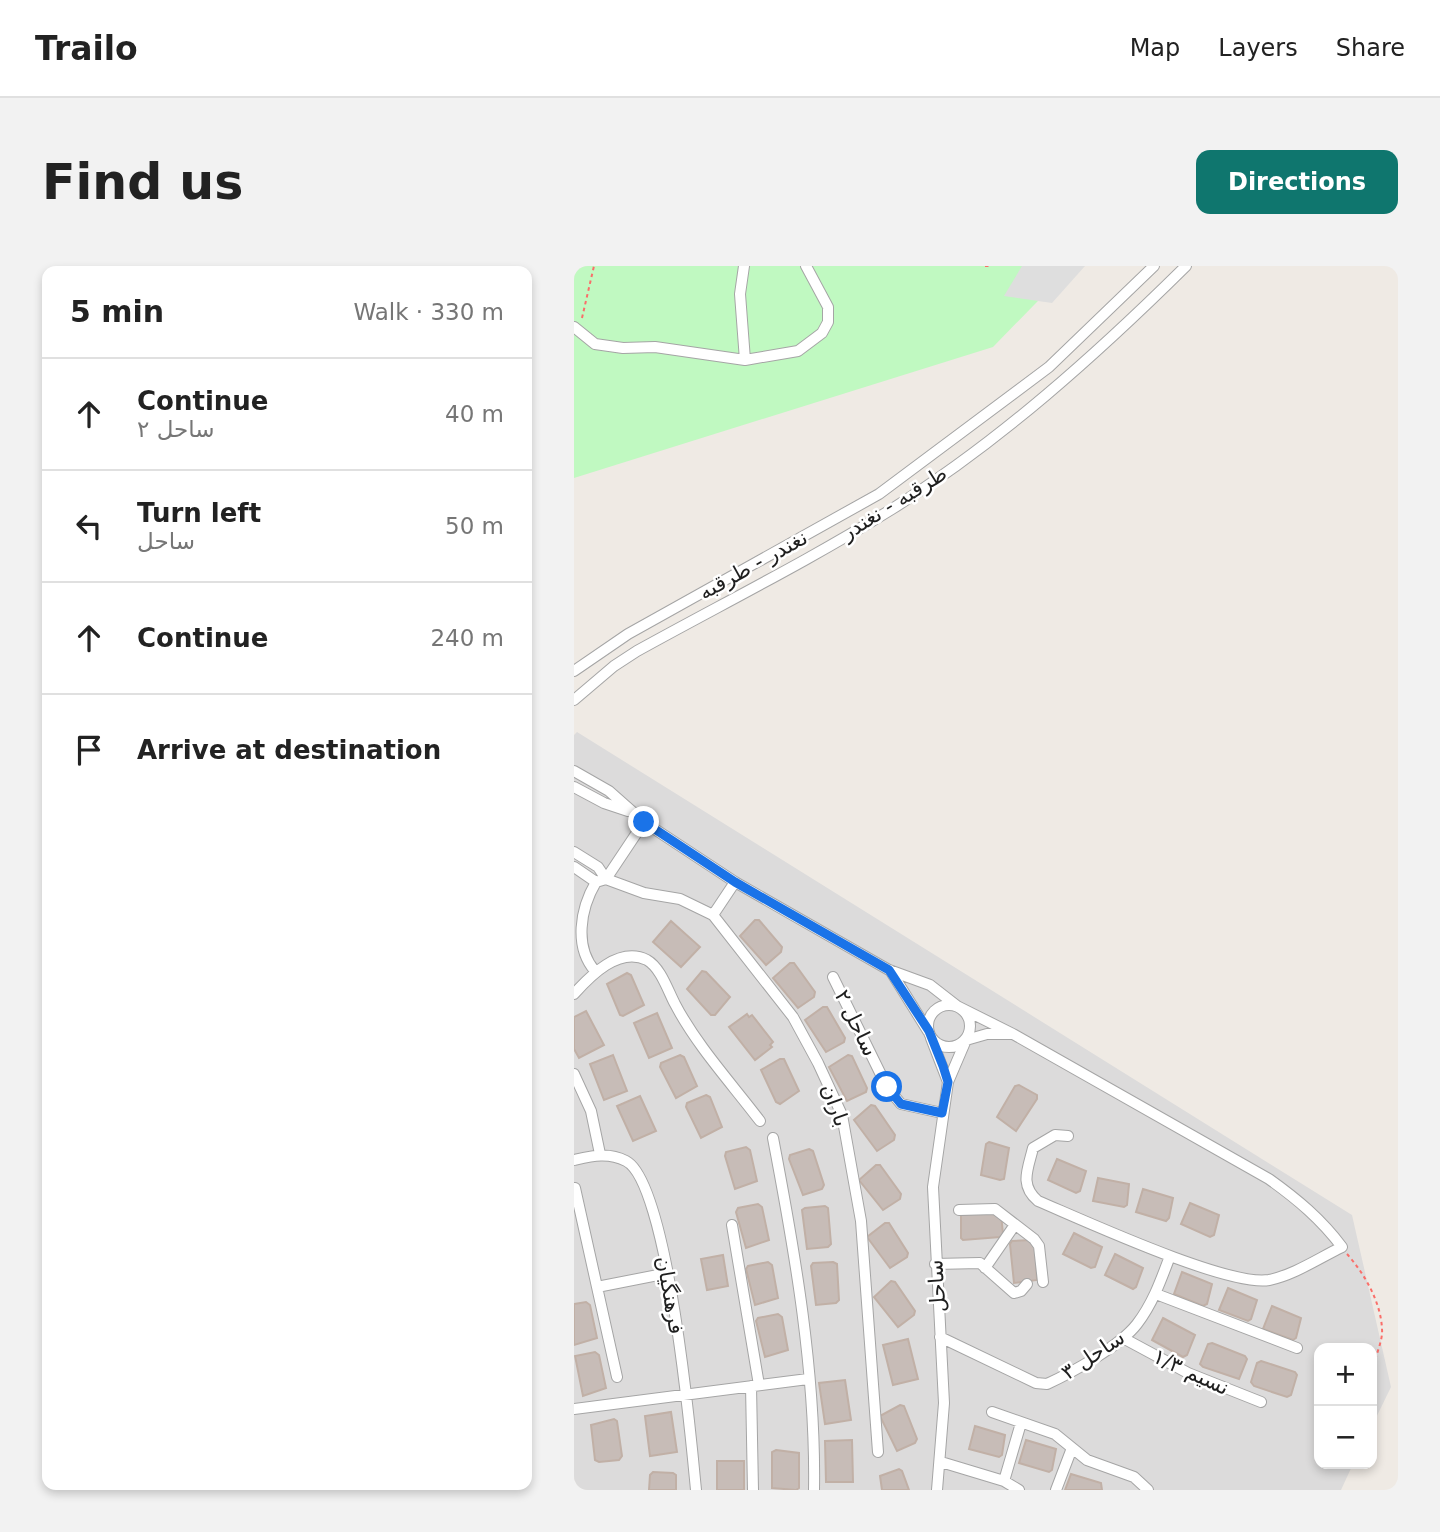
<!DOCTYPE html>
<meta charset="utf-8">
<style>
body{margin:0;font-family:"DejaVu Sans",Vazirmatn,sans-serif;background:#f2f2f2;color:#222}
.controls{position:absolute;right:21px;bottom:21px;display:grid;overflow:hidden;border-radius:14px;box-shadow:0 4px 10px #0003}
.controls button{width:63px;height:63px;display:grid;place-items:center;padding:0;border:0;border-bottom:2px solid #e0e0e0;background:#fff;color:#222;font:35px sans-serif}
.stop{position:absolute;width:21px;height:21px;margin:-16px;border:5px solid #1a73e8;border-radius:50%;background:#fff}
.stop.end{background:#1a73e8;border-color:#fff;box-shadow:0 2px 7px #0008}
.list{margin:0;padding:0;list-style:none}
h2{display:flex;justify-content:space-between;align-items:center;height:91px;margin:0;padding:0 28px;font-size:30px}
h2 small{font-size:23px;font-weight:400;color:#767676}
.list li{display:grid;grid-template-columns:46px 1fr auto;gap:21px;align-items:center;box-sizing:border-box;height:112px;padding:0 28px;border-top:2px solid #e0e0e0}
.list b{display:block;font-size:26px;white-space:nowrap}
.list p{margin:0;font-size:23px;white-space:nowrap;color:#767676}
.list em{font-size:23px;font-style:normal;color:#767676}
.icon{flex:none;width:38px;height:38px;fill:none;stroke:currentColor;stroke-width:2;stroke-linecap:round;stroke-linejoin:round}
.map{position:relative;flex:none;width:824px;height:1224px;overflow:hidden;border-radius:14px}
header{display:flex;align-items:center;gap:42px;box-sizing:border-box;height:98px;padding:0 35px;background:#fff;border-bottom:2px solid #e0e0e0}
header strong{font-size:33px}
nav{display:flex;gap:38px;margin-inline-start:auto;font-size:24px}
.intro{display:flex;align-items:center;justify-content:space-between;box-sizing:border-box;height:168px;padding:0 42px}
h1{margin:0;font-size:49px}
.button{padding:18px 32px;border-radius:14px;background:#0f766e;color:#fff;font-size:24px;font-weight:700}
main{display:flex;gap:42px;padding:0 42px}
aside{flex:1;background:#fff;border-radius:14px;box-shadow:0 4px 10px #0003}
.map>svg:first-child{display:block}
.residential{fill:#dcdbdb}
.park{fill:#c0f9c1}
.parking{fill:#dedede}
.building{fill:#c7bcb7;stroke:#c1b0a6;stroke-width:2}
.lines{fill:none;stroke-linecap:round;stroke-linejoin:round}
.minor-casing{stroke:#a5a5a5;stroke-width:12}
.path{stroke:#fa6e69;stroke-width:2;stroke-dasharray:3.5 3.5;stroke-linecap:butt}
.minor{stroke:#fff;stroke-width:10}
.route{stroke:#1a73e8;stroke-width:9}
.labels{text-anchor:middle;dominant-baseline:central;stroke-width:5;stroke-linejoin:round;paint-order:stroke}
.street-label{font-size:21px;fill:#1e1e1e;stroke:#fff}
</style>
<header>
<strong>Trailo</strong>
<nav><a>Map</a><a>Layers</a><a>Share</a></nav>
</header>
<div class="intro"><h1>Find us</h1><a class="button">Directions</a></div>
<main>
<aside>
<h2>5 min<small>Walk · 330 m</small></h2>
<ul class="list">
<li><svg class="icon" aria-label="ahead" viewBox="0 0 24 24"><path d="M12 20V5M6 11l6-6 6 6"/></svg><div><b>Continue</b><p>ساحل ۲</p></div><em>40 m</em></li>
<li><svg class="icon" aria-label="left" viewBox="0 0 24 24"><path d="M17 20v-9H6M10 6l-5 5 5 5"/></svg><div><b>Turn left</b><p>ساحل</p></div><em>50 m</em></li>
<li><svg class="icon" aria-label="ahead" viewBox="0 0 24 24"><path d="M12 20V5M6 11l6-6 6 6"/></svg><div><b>Continue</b></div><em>240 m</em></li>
<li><svg class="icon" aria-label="arrive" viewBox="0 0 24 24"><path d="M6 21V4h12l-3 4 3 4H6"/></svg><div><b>Arrive at destination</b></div></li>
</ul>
</aside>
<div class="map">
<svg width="824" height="1224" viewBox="0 0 824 1224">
<rect width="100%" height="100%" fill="#efeae4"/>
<path class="residential" d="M3 466 778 949 817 1121 798 1160V1082H745V1198H779L767 1224H0V469Z"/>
<path class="park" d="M0 0H498L419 81 0 212Z"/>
<path class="parking" d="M448 0H511L478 37 430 30Z"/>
<path class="building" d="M181 654H185L208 681 207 686 192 699 166 670Z
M97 655 126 681 107 701 79 676Z
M216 697H220L241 726 240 731 224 742 199 712Z
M128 705 132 706 156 731 141 749H137L113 723Z
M53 707 57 709 70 739 49 750 46 749 33 718Z
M249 741H253L271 772 270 776 252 786 231 754Z
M12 745 30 779 5 792 0 783V751Z
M83 747 98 782 75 792 60 757Z
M173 748 175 751 178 749 199 776 196 779 198 781 181 794 155 761Z
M39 789 53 825 30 834 16 798Z
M106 789 110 791 123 820 102 832 86 801 87 797Z
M274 789 278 790 293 822 292 826 273 835 255 801Z
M206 793H210L225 825 206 838 202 836 187 804Z
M445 819 463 829V833L442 865 423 851 441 820Z
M132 829 136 831 148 861 127 872 112 841 113 837Z
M66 830 82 865 59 875 43 840Z
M297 839 301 840 321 869 320 874 303 885 280 854Z
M415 876 435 882 430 913 426 914 407 909 412 878Z
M172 881 176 884 183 915 161 923 151 890 152 886Z
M235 883 239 885 250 919 248 923 229 929 215 893 216 889Z
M483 893 512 905 506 925 502 927 474 914Z
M302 899H306L327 928 326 933 309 944 285 914Z
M524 912 555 918 553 939 550 941 519 935Z
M569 923 599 932 595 952 592 955 562 946Z
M616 937 645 949 640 969 636 971 607 958Z
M184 938 188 941 195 974 172 982 162 946 164 942Z
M251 940 254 942 257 978 254 981 233 983 228 944 231 942Z
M424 946 427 948 429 968 426 971 389 974 387 972V949Z
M311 957H315L334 987 333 991 316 1002 293 971Z
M500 967 528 981 521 1001 517 1002 489 988Z
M458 974 461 977 463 1014 440 1017 436 978 438 975Z
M541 988 569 1002 562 1021 559 1023 531 1009Z
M149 989 154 1020 133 1024 127 993Z
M194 996 198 999 204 1032 181 1039 172 1003 174 1000Z
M259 996 263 998 265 1034 262 1037 242 1039 237 1000 239 997Z
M608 1006 638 1018 633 1038 629 1040 600 1028Z
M317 1015 321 1016 341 1045 340 1049 324 1061 300 1031Z
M654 1022 683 1034 677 1053 674 1055 645 1044Z
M12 1036 16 1039 23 1072 0 1079V1038Z
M698 1040 727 1052 722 1072 719 1074 689 1063Z
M204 1048 208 1051 214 1084 191 1091 182 1055 184 1052Z
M589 1052 621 1069 613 1089 609 1091 578 1074Z
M334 1073 344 1113 319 1119 309 1079Z
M638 1077 671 1090 673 1093 665 1113 629 1101 626 1098 634 1078Z
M21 1086 25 1089 32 1122 9 1130 1 1090Z
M687 1095 721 1106 723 1109 717 1129 713 1131 680 1120 677 1116 683 1097Z
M271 1114 277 1154 251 1158 245 1117Z
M326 1139 330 1140 343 1173 341 1177 323 1185 306 1150Z
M97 1146 103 1186 76 1190 71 1150Z
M40 1153 43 1155 48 1190 45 1194 25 1196 21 1194 17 1159Z
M401 1160 431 1169 428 1189 425 1191 395 1183Z
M278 1174 279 1216H252L251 1175Z
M452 1174 482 1183 478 1204 475 1206 445 1197Z
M202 1184 225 1187V1222L222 1224 198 1222V1186Z
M143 1195H170V1224H143Z
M325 1203 328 1205 335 1224H308L306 1210Z
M79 1206 99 1207 102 1209V1224H75L76 1209Z
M497 1208 527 1217 528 1224H491Z"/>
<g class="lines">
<defs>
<path id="minor" d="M170 0 166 28 171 94
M0 61 21 78 49 82 81 81 171 94 224 85 248 67 254 56V41L232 0
M0 405 54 368 305 228 475 101 580 0
M0 434 40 400 63 385C148 338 236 294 318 243 425 176 523 88 612 0
M0 505 35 525 70 556 161 616 315 704 356 719 383 740 439 768H413L392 774 374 816 357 772
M0 521 30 537 54 545
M0 586 24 601 32 613 70 556
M0 601 22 616
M22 616 32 613 70 627 106 633 139 649 219 751 244 797 268 849 287 955 304 1186
M139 649 161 616
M316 704 354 765
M21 705C0 681 6 643 22 616
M259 711 313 821 327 838 368 847
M0 728C16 710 45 680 73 694 87 702 94 725 101 738 123 780 158 818 186 855
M354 760a21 21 0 1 1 42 0a21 21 0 1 1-42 0Z
M439 768 695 913C723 933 747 953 768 981 745 992 720 1009 695 1014 654 1021 509 954 464 935 445 919 454 903 459 882L481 869 494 870
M0 808 17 845 26 888
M199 872C221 987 242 1107 240 1224
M0 894C18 890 34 886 52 895 94 916 117 1171 122 1224
M1 922 43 1111
M385 944 421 943 460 973 465 980 469 1016
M158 959 185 1119
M361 998 406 997 440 1027 447 1025 453 1018
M411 1002 440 960
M23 1021 94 1007
M582 1028 723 1082
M366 1071 462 1117 473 1118C499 1106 546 1080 563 1058 579 1037 587 1014 596 990
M549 1072 614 1107 687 1136
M177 1120 179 1224
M0 1143 234 1113
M418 1146 481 1168 513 1194 560 1211 574 1224
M367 1196 430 1215 445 1224
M430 1215 447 1157
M363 1224 370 1137 359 921 374 816
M482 1224 498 1182"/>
</defs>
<use href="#minor" class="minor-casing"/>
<path class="path" d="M411 0H418
M8 52 20 0
M773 988C790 1007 807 1036 808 1063 809 1073 803 1086 801 1095"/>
<use href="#minor" class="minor"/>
</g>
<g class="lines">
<path class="route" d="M70 556 161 616 315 704 355 765 369 800 374 816 368 847 327 838 313 821"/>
</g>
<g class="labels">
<g class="street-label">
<text transform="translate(320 237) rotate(-32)">طرقبه - نغندر</text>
<text transform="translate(179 299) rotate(-29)">نغندر - طرقبه</text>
<text transform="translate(282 757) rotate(64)">ساحل ۲</text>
<text transform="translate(261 839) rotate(70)">باران</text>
<text transform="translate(363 1020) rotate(-94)">ساحل</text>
<text transform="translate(96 1029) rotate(80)">فرهنگیان</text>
<text transform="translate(519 1089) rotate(-34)">ساحل ۳</text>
<text transform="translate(617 1106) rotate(25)">نسیم ۱/۳</text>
</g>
</g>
</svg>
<div class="controls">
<button>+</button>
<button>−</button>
</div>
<div class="stop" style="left:313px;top:821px"></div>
<div class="stop end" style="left:70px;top:556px"></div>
</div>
</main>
